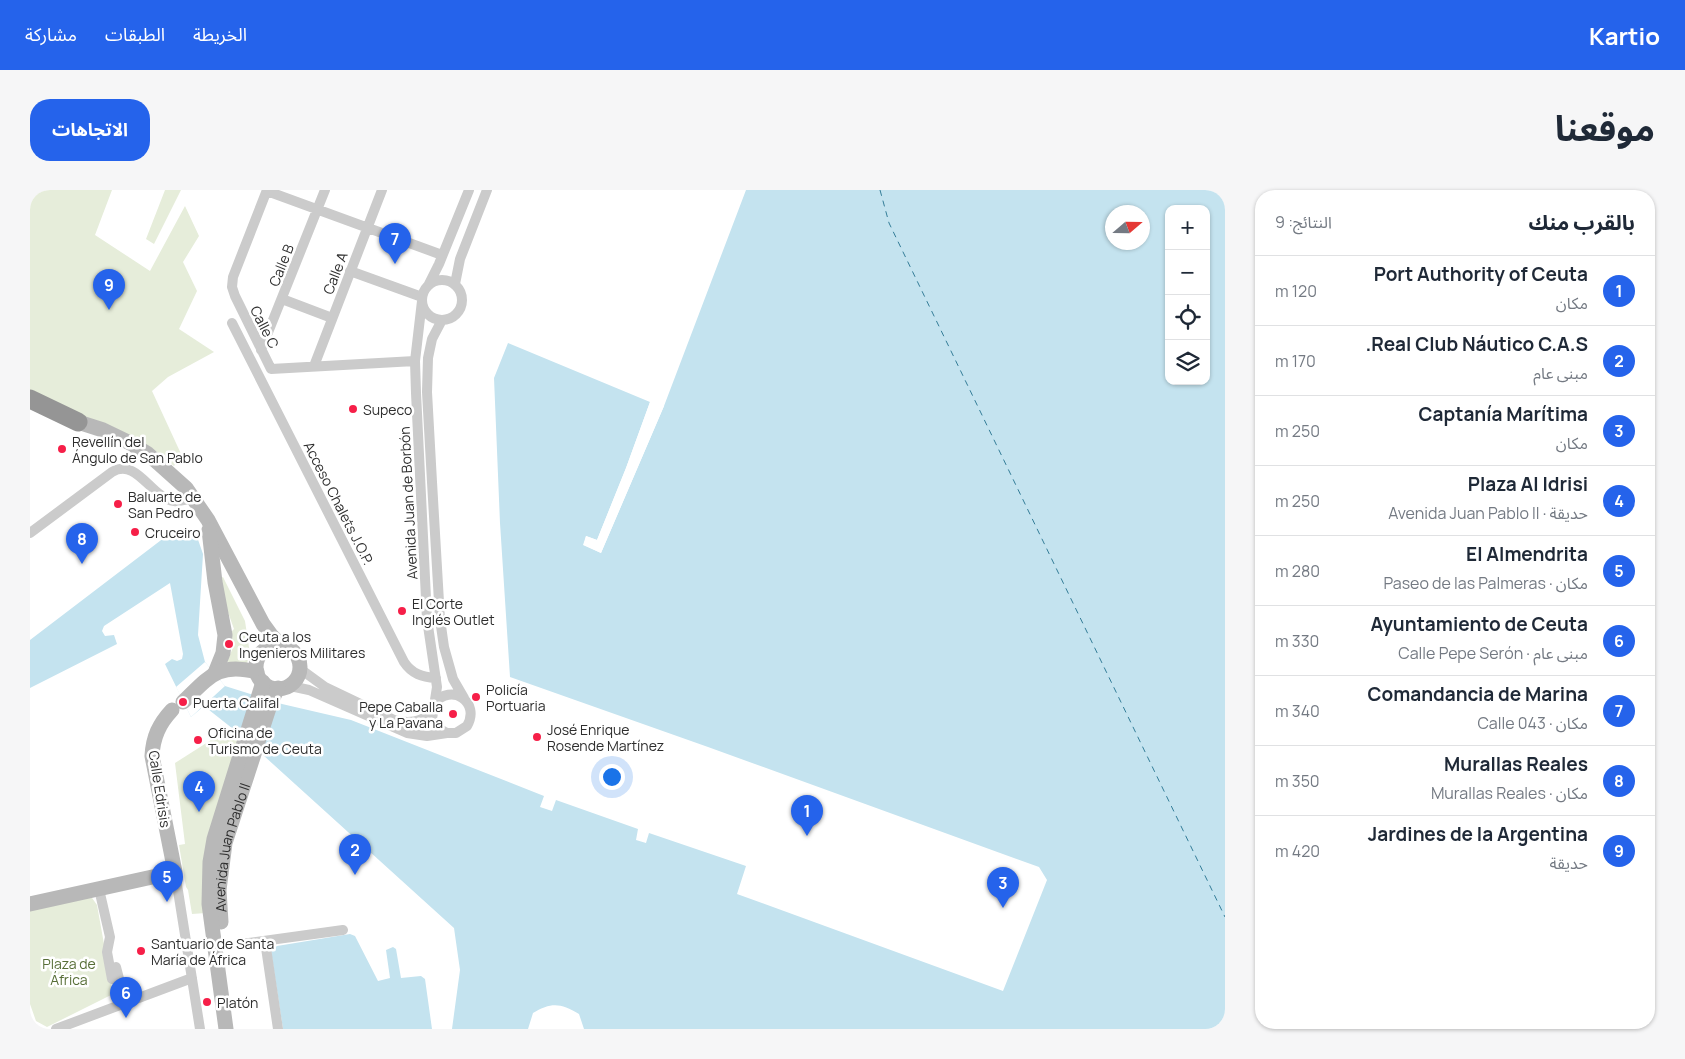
<!DOCTYPE html>
<html lang="ar">
<meta charset="utf-8">
<style>
body{margin:0;font-family:Manrope,"Noto Sans Arabic",sans-serif;background:#f6f6f7;color:#1f2937;direction:rtl}
.controls{position:absolute;right:15px;top:15px;display:grid;overflow:hidden;border-radius:10px;box-shadow:0 1px 4px #0004}
.controls button{width:45px;height:45px;display:grid;place-items:center;padding:0;border:0;border-bottom:1px solid #e0e1e3;background:#fff;color:#1f2937;font:25px sans-serif}
.compass{position:absolute;left:1075px;top:15px;width:45px;height:45px;border-radius:50%;background:#fff;box-shadow:0 1px 4px #0004;rotate:70deg}
.you{position:absolute;left:581px;top:586px;width:18px;height:18px;margin:-12px;border:4px solid #fff;border-radius:50%;background:#1a73e8;box-shadow:0 0 0 8px #1a73e833}
.badge{display:grid;place-items:center;width:32px;height:32px;border-radius:50%;background:#2563eb;color:#fff;font-size:16px;font-weight:700}
.pin{position:absolute;translate:-50% -41px;filter:drop-shadow(0 1px 2px #0008)}
.pin::after{content:'';position:absolute;top:26px;width:18px;height:15px;background:inherit;clip-path:polygon(0 0,100% 0,50% 100%)}
.list{margin:0;padding:0;list-style:none}
h2{display:flex;justify-content:space-between;align-items:center;height:65px;margin:0;padding:0 20px;font-size:21px}
h2 small{font-size:16px;font-weight:400;color:#747a83}
.list li{display:grid;grid-template-columns:32px 1fr auto;gap:15px;align-items:center;box-sizing:border-box;height:70px;padding:0 20px;border-top:1px solid #e0e1e3}
.list b{display:block;font-size:19px;white-space:nowrap}
.list p{margin:0;font-size:16px;white-space:nowrap;color:#747a83}
.list em{font-size:16px;font-style:normal;color:#747a83}
.icon{flex:none;width:28px;height:28px;fill:none;stroke:currentColor;stroke-width:2;stroke-linecap:round;stroke-linejoin:round}
.map{position:relative;flex:none;width:1195px;height:839px;overflow:hidden;direction:ltr;border-radius:20px}
header{display:flex;align-items:center;gap:30px;box-sizing:border-box;height:70px;padding:0 25px;background:#2563eb;color:#fff}
header strong{font-size:24px}
nav{display:flex;gap:28px;margin-inline-start:auto;font-size:18px}
.intro{display:flex;align-items:center;justify-content:space-between;box-sizing:border-box;height:120px;padding:0 30px}
h1{margin:0;font-size:35px}
.button{padding:12px 22px;border-radius:20px;background:#2563eb;color:#fff;font-size:18px;font-weight:700}
main{display:flex;gap:30px;padding:0 30px}
aside{flex:1;background:#fff;border-radius:20px;box-shadow:0 1px 4px #0004}
.map>svg:first-child{display:block}
.green{fill:#e6edda}
.water{fill:#c4e3ef;fill-rule:evenodd}
.pier{fill:#fff}
.lines{fill:none;stroke-linecap:round;stroke-linejoin:round}
.ferry{stroke:#347d98;stroke-width:1;stroke-dasharray:6 5;stroke-linecap:butt}
.street{stroke:#cbcbcb;stroke-width:10}
.secondary{stroke:#b8b8b8;stroke-width:15}
.highway{stroke:#959595;stroke-width:19}
.poi-dot{fill:#f61f48;stroke:#fff;stroke-width:2}
.labels{text-anchor:middle;dominant-baseline:central;stroke-width:5;stroke-linejoin:round;paint-order:stroke}
.street-label{font-size:14px;fill:#2e2e2e;stroke:#fff}
.poi-label{font-size:14px;fill:#2e2e2e;stroke:#fff;text-anchor:start}
.park-label{font-size:14px;fill:#576e37;stroke:#fff}
</style>
<header>
<strong>Kartio</strong>
<nav><a>الخريطة</a><a>الطبقات</a><a>مشاركة</a></nav>
</header>
<div class="intro"><h1>موقعنا</h1><a class="button">الاتجاهات</a></div>
<main>
<aside>
<h2>بالقرب منك<small>النتائج: 9</small></h2>
<ul class="list">
<li><span class="badge">1</span><div><b>Port Authority of Ceuta</b><p>مكان</p></div><em>120 m</em></li>
<li><span class="badge">2</span><div><b>Real Club Náutico C.A.S.</b><p>مبنى عام</p></div><em>170 m</em></li>
<li><span class="badge">3</span><div><b>Captanía Marítima</b><p>مكان</p></div><em>250 m</em></li>
<li><span class="badge">4</span><div><b>Plaza Al Idrisi</b><p>حديقة · Avenida Juan Pablo II</p></div><em>250 m</em></li>
<li><span class="badge">5</span><div><b>El Almendrita</b><p>مكان · Paseo de las Palmeras</p></div><em>280 m</em></li>
<li><span class="badge">6</span><div><b>Ayuntamiento de Ceuta</b><p>مبنى عام · Calle Pepe Serón</p></div><em>330 m</em></li>
<li><span class="badge">7</span><div><b>Comandancia de Marina</b><p>مكان · Calle 043</p></div><em>340 m</em></li>
<li><span class="badge">8</span><div><b>Murallas Reales</b><p>مكان · Murallas Reales</p></div><em>350 m</em></li>
<li><span class="badge">9</span><div><b>Jardines de la Argentina</b><p>حديقة</p></div><em>420 m</em></li>
</ul>
</aside>
<div class="map">
<svg width="1195" height="839" viewBox="0 0 1195 839">
<rect width="100%" height="100%" fill="#fff"/>
<path class="green" d="M0 0H82L65 45 120 81 155 16 169 46 153 72 167 101 149 139 184 162 138 187 122 201 152 266 144 276 127 262 29 217 0 201Z
M135 0H151L124 54 116 49Z
M193 387 215 431 220 464 216 476 197 472 204 455 197 446 204 439 195 414 191 388Z
M200 538 210 544 176 723 162 724 158 700 156 697 149 655 155 654 145 573Z
M60 705 67 715 83 804 17 837 6 831 0 814V721Z"/>
<path class="water" d="M716 0H1195V839H554L549 824C531 813 521 812 503 823L498 839H422L430 780 424 738 212 546 174 516 161 527 135 474 142 469 147 471 152 469 153 464 140 393 74 436 72 441 75 446 84 445 87 454 0 498V450L143 341H165L173 364 168 445 175 472 195 496 252 514 321 530 514 606 510 617 522 621 526 610 608 639 606 650 616 653 619 643 716 676 707 704 973 801 1017 690 1009 677 678 557 480 487 470 333 464 188 478 153 620 212 596 278 567 350 556 346 554 355 571 363 634 216ZM1139 19H1176V191H1139ZM1082 22H1112V52H1082Z
M320 744 325 746 348 791 360 788 356 760 363 757 366 759 371 788 391 786 395 789 402 839H253L241 761 247 756Z"/>
<path class="pier" d="M620 212 623 213 599 279 569 351 566 352 557 349 556 353 569 360 632 216H634L571 363 553 355 556 346 567 350 596 278Z
M175 472 195 496 161 527 146 497Z"/>
<g class="lines">
<path class="ferry" d="M850 0 859 33 1195 727"/>
<path class="street" d="M237 0 203 87 202 97 205 106 241 179 385 171
M237 1 412 65
M320 81 392 107
M392 110a20 20 0 1 1 40 0a20 20 0 1 1-40 0Z
M399 94 409 74 439 0
M425 94 430 69 457 0
M252 109 302 128
M392 111 385 171 386 203 397 429 407 497 402 529 408 538 417 543H426L437 536C451 512 421 492 404 514
M412 130 402 149 398 168 397 202 402 292 410 429 414 457 423 489 434 508
M202 133 374 472C382 484 392 487 406 488
M231 160 295 0
M284 176 352 0
M0 343 82 282C107 267 121 308 144 311 151 312 157 309 164 308
M269 478 295 497 364 530C379 534 390 532 402 523
M256 497H265L279 500 377 543 397 546 417 543
M145 682 170 839
M69 699 80 747 77 762 82 789
M235 751 248 839
M211 754 313 740
M86 777 95 812
M26 839 162 788"/>
<g class="secondary">
<path d="M48 232 73 240 100 253 118 264 156 298 178 330 233 434 241 445 251 455"/>
<path d="M179 340 185 392 195 445 193 463 185 483"/>
<circle cx="248" cy="477" r="22"/>
<path d="M153 512C179 487 188 472 227 482"/>
<path d="M0 714 145 682 122 566C123 547 129 534 142 520"/>
<path id="s1" d="M191 732 189 700 195 653 241 512 248 498"/>
<path d="M196 839 179 714 180 672 184 649 233 492"/>
</g>
<path class="highway" d="M0 209 48 232"/>
</g>
<g class="poi-dot">
<circle cx="323" cy="219" r="5"/>
<circle cx="32" cy="259" r="5"/>
<circle cx="88" cy="314" r="5"/>
<circle cx="105" cy="342" r="5"/>
<circle cx="372" cy="421" r="5"/>
<circle cx="199" cy="454" r="5"/>
<circle cx="446" cy="507" r="5"/>
<circle cx="153" cy="512" r="5"/>
<circle cx="423" cy="524" r="5"/>
<circle cx="507" cy="547" r="5"/>
<circle cx="168" cy="550" r="5"/>
<circle cx="111" cy="761" r="5"/>
<circle cx="177" cy="812" r="5"/>
</g>
<g class="labels">
<g class="street-label">
<text transform="translate(251 75) rotate(-68)">Calle B</text>
<text transform="translate(305 83) rotate(-69)">Calle A</text>
<text transform="translate(235 137) rotate(63)">Calle C</text>
<text transform="translate(309 313) rotate(63)">Acceso Chalets J.O.P.</text>
<text transform="translate(378 313) rotate(-93)">Avenida Juan de Borbón</text>
<text transform="translate(130 599) rotate(81)">Calle Edrisis</text>
<text stroke="none"><textPath href="#s1" startOffset="76">Avenida Juan Pablo II</textPath></text>
</g>
<g class="poi-label">
<text x="333" y="219">Supeco</text>
<text x="42" y="251">Revellín del<tspan x="42" dy="16">Ángulo de San Pablo</tspan></text>
<text x="98" y="306">Baluarte de<tspan x="98" dy="16">San Pedro</tspan></text>
<text x="115" y="342">Cruceiro</text>
<text x="382" y="413">El Corte<tspan x="382" dy="16">Inglés Outlet</tspan></text>
<text x="209" y="446">Ceuta a los<tspan x="209" dy="16">Ingenieros Militares</tspan></text>
<text x="456" y="499">Policía<tspan x="456" dy="16">Portuaria</tspan></text>
<text x="163" y="512">Puerta Califal</text>
<text x="413" y="516" text-anchor="end">Pepe Caballa<tspan x="413" dy="16">y La Pavana</tspan></text>
<text x="517" y="539">José Enrique<tspan x="517" dy="16">Rosende Martínez</tspan></text>
<text x="178" y="542">Oficina de<tspan x="178" dy="16">Turismo de Ceuta</tspan></text>
<text x="121" y="753">Santuario de Santa<tspan x="121" dy="16">María de África</tspan></text>
<text x="187" y="812">Platón</text>
</g>
<g class="park-label">
<text x="39" y="773">Plaza de<tspan x="39" dy="16">África</tspan></text>
</g>
</g>
</svg>
<div class="controls">
<button>+</button>
<button>−</button>
<button><svg class="icon" aria-label="locate" viewBox="0 0 24 24"><circle cx="12" cy="12" r="6"/><path d="M12 2v4M12 18v4M2 12h4M18 12h4"/></svg></button>
<button><svg class="icon" aria-label="layers" viewBox="0 0 24 24"><path d="M12 4l9 5-9 5-9-5zM3 14l9 5 9-5"/></svg></button>
</div>
<svg class="compass" viewBox="-18 -18 36 36"><path d="M0-13l5 13h-10z" fill="#e53935"/><path d="M0 13l5-13h-10z" fill="#747a83"/></svg>
<div class="you"></div>
<div class="pin badge" style="left:777px;top:646px">1</div>
<div class="pin badge" style="left:325px;top:685px">2</div>
<div class="pin badge" style="left:973px;top:718px">3</div>
<div class="pin badge" style="left:169px;top:622px">4</div>
<div class="pin badge" style="left:137px;top:712px">5</div>
<div class="pin badge" style="left:96px;top:828px">6</div>
<div class="pin badge" style="left:365px;top:74px">7</div>
<div class="pin badge" style="left:52px;top:374px">8</div>
<div class="pin badge" style="left:79px;top:120px">9</div>
</div>
</main>
